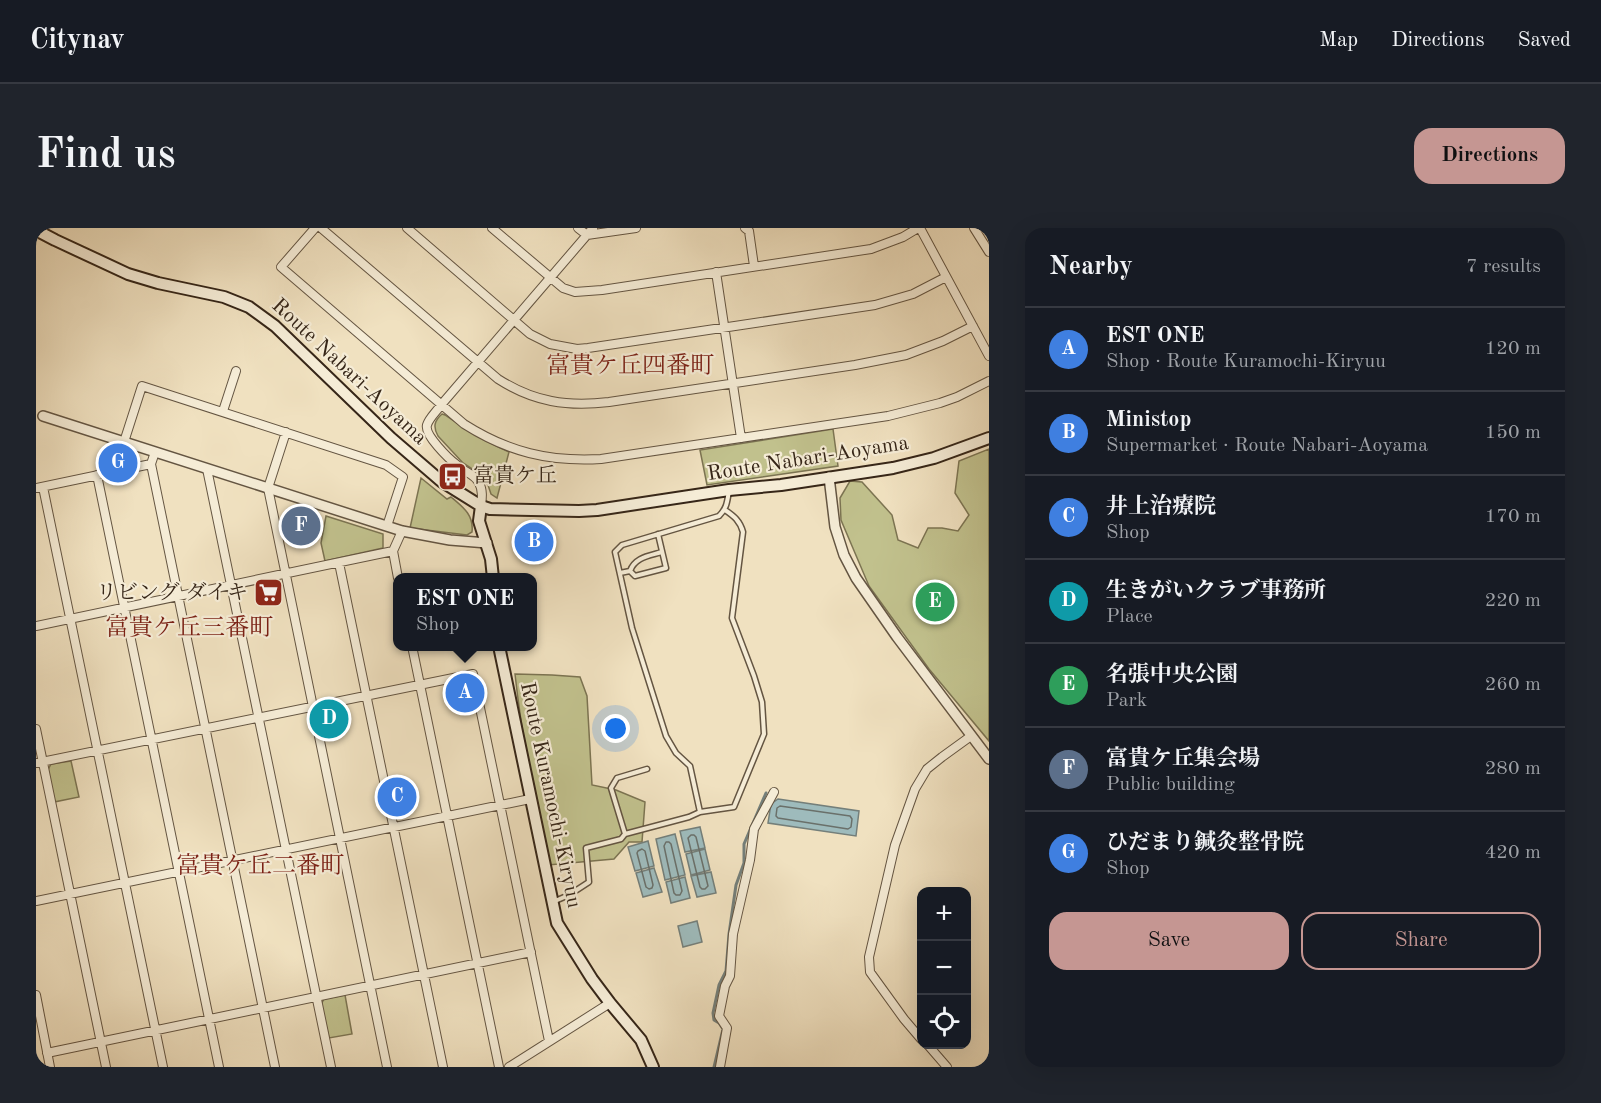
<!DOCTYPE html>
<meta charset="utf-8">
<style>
body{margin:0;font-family:"Old Standard TT","Noto Serif JP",serif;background:#20242c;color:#f1f3f6}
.controls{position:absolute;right:18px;bottom:18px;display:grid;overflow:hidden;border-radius:12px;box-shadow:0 6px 24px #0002}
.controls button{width:54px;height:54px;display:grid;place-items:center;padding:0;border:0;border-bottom:2px solid #363941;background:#171b24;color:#f1f3f6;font:30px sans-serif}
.you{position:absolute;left:580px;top:501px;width:21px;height:21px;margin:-15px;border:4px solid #fff;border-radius:50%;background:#1a73e8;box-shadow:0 0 0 9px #1a73e833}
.badge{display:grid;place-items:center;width:39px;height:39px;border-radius:50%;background:#c59692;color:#fff;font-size:20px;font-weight:700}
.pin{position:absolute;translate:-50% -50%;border:3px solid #fff;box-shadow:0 2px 6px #0006}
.popup{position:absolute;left:357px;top:345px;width:144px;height:78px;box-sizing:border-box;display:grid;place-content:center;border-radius:12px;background:#171b24;filter:drop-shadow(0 2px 4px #0005);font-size:20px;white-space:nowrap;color:#9ea1a6}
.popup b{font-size:22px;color:#f1f3f6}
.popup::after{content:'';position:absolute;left:50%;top:100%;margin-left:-12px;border:12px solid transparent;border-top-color:#171b24}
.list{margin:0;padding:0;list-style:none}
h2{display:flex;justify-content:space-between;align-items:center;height:78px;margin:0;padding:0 24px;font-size:26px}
h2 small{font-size:20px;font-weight:400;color:#9ea1a6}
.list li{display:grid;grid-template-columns:39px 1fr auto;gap:18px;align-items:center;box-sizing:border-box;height:84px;padding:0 24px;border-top:2px solid #363941}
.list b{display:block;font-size:22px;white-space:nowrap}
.list p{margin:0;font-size:20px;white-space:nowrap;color:#9ea1a6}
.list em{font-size:20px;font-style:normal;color:#9ea1a6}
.actions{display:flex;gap:12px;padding:18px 24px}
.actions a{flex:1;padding:14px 0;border:2px solid #c59692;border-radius:18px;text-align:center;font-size:21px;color:#c59692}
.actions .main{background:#c59692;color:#111}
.icon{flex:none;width:33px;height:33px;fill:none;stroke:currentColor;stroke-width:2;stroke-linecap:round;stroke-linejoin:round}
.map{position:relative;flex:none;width:953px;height:839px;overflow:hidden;border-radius:18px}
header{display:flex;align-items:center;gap:36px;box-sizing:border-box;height:84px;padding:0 30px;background:#171b24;border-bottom:2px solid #363941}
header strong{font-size:28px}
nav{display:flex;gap:33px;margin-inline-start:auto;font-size:21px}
.intro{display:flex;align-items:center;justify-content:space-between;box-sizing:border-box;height:144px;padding:0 36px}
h1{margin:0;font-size:42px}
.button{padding:15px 27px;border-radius:18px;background:#c59692;color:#111;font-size:21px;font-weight:700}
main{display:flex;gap:36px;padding:0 36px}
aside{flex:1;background:#171b24;border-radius:18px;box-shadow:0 6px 24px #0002}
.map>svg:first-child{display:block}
.green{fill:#c1c18d;stroke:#7c7452;stroke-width:1.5}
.water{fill:#9ebbbc;stroke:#747f7a;stroke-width:1.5}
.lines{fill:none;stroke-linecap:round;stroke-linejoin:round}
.shore{stroke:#6a706a;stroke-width:1.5}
.stream{stroke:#747f7a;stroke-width:3}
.service-casing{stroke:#645542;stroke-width:7}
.minor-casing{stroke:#645542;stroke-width:10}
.tertiary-casing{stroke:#645542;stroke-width:12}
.secondary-casing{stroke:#362618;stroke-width:14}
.service{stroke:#f5ecd6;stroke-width:4}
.minor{stroke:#f5ecd6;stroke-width:8}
.tertiary{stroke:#f5ecd6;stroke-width:9}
.secondary{stroke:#f5ecd6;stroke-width:10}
.labels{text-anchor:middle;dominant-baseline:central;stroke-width:4.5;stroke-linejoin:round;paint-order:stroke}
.street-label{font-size:21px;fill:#362618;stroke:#f5ecd6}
.poi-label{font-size:21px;fill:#362618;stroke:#f5ecd6;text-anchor:start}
.quarter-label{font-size:24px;fill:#7a1f14;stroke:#f5ecd6}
</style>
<header>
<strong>Citynav</strong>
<nav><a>Map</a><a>Directions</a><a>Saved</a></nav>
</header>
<div class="intro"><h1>Find us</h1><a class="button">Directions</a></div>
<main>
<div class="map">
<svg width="953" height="839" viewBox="0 0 953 839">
<rect width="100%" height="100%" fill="#f0e1c0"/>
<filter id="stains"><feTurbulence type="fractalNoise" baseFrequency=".00333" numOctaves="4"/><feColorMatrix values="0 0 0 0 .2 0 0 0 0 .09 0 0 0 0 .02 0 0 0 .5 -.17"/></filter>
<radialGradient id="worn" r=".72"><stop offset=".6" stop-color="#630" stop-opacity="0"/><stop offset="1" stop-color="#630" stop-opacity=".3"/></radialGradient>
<path class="green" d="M406 186 409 187C430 202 450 214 473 224L461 270 455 266 452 257 444 246 427 235 402 208C397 199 398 193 406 186Z
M797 201 802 238 671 257 664 222Z
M953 221V513L893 441 833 358 805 292 804 270 814 253 826 254 856 287 862 312 882 320 892 300H906L922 303 933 287 919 265 923 233Z
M385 250 411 271 415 269C427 279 438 287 436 304L431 307 374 300Z
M290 288 347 306V320L289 333 285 315Z
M479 446 516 447 544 449 551 468 556 557 580 562 609 574 606 614H593L578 631 512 637C499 573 486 511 479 446Z
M35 533 43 569 18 574 12 542 15 536Z
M309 767 316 806 293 810 285 776 288 771Z"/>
<path class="water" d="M742 571 823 583 820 608 732 595 735 576Z
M664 599 669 620 649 624 644 603Z
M639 606 649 647 629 652 620 611Z
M612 613 618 638 599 643 592 619Z
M669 621 674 642 655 647 650 626Z
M618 640 626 664 607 669 600 645Z
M675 644 680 665 661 669 655 648Z
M649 649 654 670 635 675 630 654Z
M661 693 666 714 647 719 642 698Z"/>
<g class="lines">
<path class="shore" d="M744 578 814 588 816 591 815 599 812 601 742 590 740 588 741 580Z
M655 607H658L660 609 672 658 669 661H666L664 659 652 610Z
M630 614H633L635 616 646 663 644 667H640L638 665 628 618Z
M606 621 609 623 617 657 616 660 613 661 610 659 601 625 602 623Z"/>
<path class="stream" d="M678 839 687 801 683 795 678 792 677 785 683 757 690 743 693 706 700 657 708 635V616L730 565"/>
<defs>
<path id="service" d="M594 343C599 329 613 328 626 324
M584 345 594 343 599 348 630 340 622 306
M664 584 698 579 728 506 726 474 718 448 696 390 707 304C704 293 698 288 689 282
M589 606 575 560 581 550 611 541
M519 673 533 667 553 654 550 620 585 611 589 606 653 589 664 584 654 538 640 525 630 508 596 400 579 324 586 317 683 288C691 280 691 274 693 263"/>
<path id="minor" d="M279 0 245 39 428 196C472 224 513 234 565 231L852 188 904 175 921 169 953 153
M285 0 462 151C498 174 531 179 573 174L819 137 870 127 907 113 937 98
M371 0 494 106 514 116 541 121 552 120 839 77 877 66 910 49
M456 0 527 60 539 64 566 62 835 21 867 9 882 0
M542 0 551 7 600 0
M709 0 713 3 718 38
M884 0 953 128
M938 0 953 24
M680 44 705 210
M187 183 200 143
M250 204 232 260 351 839
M88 214 106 158 350 237 367 249 351 298
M119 224 115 236 239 839
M171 241 295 839
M61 247 183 839
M7 259 127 839
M0 260 115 236
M445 278C446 270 447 262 443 255 439 246 428 244 421 237 413 231 388 207 391 197 393 190 401 183 405 177L557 0
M303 335 407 839
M362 350 357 323 366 303
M0 398 357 323
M376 418 463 839
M0 501 70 839
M0 535 437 446 513 813
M0 673 494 571
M0 767 14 839
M885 811 868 791 834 744 833 729 859 617 879 561 891 541 906 529 935 508
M891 816 911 839
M11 825 495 724
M473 839 574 775
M684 839 691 800 683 788 689 758 694 748 697 706 714 632 718 601 738 564"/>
<path id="tertiary" d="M7 188 366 303 414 312 451 315
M793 249 799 299 808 327 820 350 861 409 953 531"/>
<path id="secondary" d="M0 2 19 12 92 46 122 55 188 69 213 79 239 98 355 210 405 253 445 278 454 281 543 283 561 282 693 262 745 257 857 240 898 230 953 210
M445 278 443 293 455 331 457 350
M463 418 521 695 556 751 574 775 605 812 617 839"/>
</defs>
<use href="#service" class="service-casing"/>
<use href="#minor" class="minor-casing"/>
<use href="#tertiary" class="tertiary-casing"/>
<use href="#secondary" class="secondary-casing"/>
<use href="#service" class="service"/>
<use href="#minor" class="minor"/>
<use href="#tertiary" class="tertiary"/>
<use href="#secondary" class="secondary"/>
</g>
<defs>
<symbol id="bus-square" viewBox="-11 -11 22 22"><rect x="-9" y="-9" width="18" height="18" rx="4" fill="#8f2418" stroke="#f5ecd6"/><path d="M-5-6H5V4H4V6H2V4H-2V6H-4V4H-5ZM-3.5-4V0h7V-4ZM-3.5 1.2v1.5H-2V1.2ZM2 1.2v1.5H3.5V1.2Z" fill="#fff"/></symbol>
<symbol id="supermarket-square" viewBox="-11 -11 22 22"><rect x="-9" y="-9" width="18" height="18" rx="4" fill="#8f2418" stroke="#f5ecd6"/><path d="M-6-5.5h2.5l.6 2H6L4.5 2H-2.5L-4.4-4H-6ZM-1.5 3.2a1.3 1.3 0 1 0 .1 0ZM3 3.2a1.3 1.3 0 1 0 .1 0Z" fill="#fff"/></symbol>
</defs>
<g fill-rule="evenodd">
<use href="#bus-square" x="400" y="232" width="33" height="33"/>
<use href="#supermarket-square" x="216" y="348" width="33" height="33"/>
</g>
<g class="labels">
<g class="street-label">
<text transform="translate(313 144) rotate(43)">Route Nabari-Aoyama</text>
<text transform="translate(772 231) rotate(-9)">Route Nabari-Aoyama</text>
<text transform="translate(514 567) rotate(78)">Route Kuramochi-Kiryuu</text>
</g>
<g class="poi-label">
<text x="437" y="248">富貴ケ丘</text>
<text x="212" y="365" text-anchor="end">リビング ダイキ</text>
</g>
<g class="quarter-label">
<text x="594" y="139">富貴ケ丘四番町</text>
<text x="153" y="401">富貴ケ丘三番町</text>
<text x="224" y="639">富貴ケ丘二番町</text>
</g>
</g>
<rect width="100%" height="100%" filter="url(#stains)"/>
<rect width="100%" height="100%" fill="url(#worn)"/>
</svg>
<div class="controls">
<button>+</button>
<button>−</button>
<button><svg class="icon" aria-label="locate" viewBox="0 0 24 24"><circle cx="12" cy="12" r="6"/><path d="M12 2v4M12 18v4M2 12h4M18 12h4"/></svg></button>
</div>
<div class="you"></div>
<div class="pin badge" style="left:429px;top:465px;background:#3f7fe0">A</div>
<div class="popup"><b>EST ONE</b>Shop</div>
<div class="pin badge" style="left:498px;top:314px;background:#3f7fe0">B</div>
<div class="pin badge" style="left:361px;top:569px;background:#3f7fe0">C</div>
<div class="pin badge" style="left:293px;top:491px;background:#0f9aa8">D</div>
<div class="pin badge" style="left:899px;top:374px;background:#2e9e5b">E</div>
<div class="pin badge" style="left:265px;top:298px;background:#5c6f8a">F</div>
<div class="pin badge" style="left:82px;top:235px;background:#3f7fe0">G</div>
</div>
<aside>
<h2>Nearby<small>7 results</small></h2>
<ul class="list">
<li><span class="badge" style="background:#3f7fe0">A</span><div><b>EST ONE</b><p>Shop · Route Kuramochi-Kiryuu</p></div><em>120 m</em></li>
<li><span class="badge" style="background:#3f7fe0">B</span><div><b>Ministop</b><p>Supermarket · Route Nabari-Aoyama</p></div><em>150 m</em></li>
<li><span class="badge" style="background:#3f7fe0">C</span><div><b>井上治療院</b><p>Shop</p></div><em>170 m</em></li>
<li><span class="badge" style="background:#0f9aa8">D</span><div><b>生きがいクラブ事務所</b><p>Place</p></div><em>220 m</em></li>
<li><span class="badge" style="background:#2e9e5b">E</span><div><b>名張中央公園</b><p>Park</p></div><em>260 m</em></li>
<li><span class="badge" style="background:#5c6f8a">F</span><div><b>富貴ケ丘集会場</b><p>Public building</p></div><em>280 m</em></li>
<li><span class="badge" style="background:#3f7fe0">G</span><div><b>ひだまり鍼灸整骨院</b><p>Shop</p></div><em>420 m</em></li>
</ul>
<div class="actions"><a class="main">Save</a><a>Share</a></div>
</aside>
</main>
